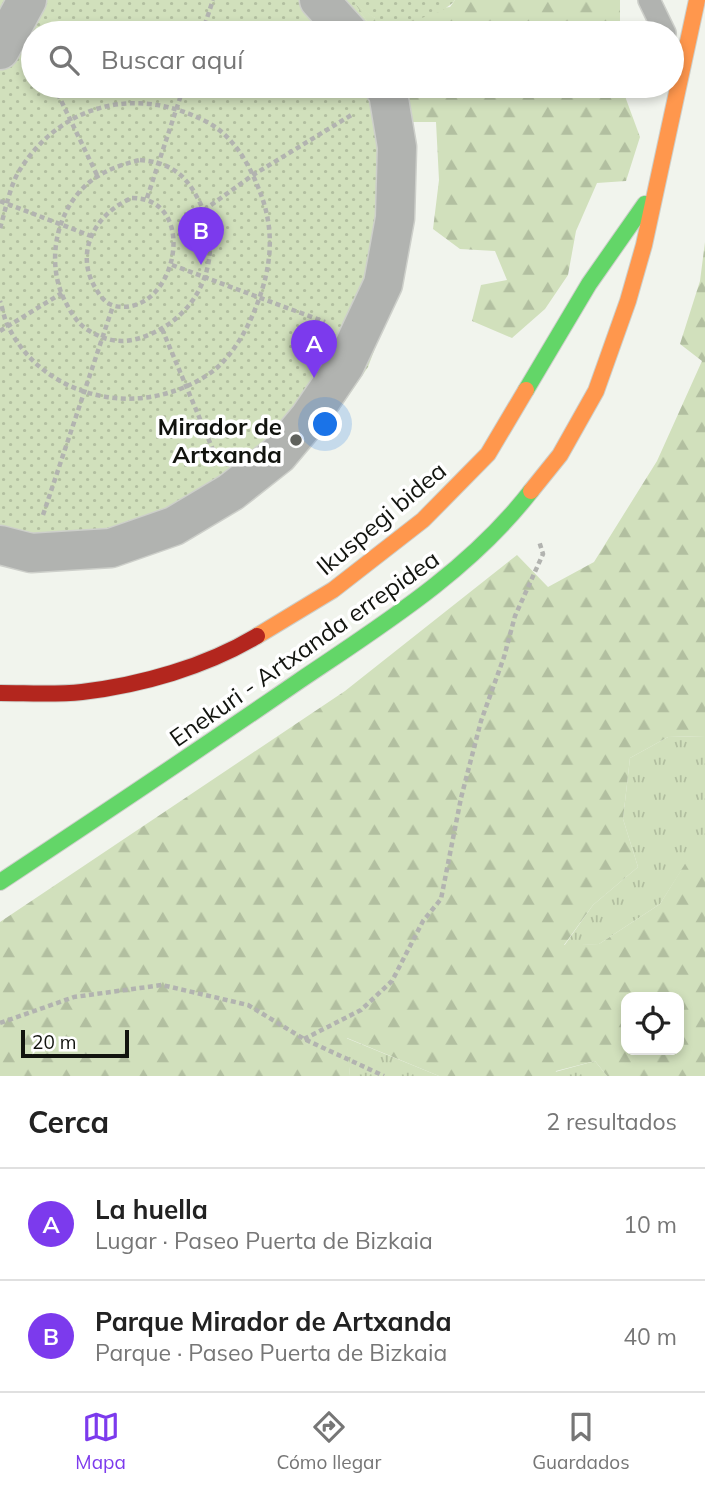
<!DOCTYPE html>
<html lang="es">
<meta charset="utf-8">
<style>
body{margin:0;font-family:Mulish,sans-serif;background:#f2f2f2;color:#222}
.controls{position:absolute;right:21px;bottom:21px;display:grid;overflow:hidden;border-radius:14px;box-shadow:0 4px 10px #0003}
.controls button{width:63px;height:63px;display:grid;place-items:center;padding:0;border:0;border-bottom:2px solid #e0e0e0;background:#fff;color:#222;font:35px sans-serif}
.scale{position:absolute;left:21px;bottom:18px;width:108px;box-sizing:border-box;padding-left:7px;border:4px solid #12140f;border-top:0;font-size:19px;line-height:24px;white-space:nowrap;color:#12140f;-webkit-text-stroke:5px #fff;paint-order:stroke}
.you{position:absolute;left:326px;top:425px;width:24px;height:24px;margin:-18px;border:5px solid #fff;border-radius:50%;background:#1a73e8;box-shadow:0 0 0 10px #1a73e833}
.badge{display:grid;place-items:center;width:46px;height:46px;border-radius:50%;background:#7c3aed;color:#fff;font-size:23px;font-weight:700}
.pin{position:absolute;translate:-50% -58px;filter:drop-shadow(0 2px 4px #0008)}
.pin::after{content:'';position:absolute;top:37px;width:24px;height:21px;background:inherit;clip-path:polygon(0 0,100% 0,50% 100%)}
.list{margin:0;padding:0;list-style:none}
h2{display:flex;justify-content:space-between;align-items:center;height:91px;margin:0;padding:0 28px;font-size:30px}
h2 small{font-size:23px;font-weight:400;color:#767676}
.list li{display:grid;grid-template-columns:46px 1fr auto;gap:21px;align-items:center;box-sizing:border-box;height:112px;padding:0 28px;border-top:2px solid #e0e0e0}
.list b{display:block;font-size:26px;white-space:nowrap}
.list p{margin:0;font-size:23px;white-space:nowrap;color:#767676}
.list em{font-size:23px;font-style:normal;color:#767676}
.icon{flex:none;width:38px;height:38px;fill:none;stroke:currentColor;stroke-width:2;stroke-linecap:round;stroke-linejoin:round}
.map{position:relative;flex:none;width:705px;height:1076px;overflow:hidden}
.search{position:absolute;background:#fff;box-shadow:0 4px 10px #0003;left:21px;right:21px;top:21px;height:77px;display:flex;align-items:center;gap:18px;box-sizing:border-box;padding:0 24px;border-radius:38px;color:#767676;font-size:26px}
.sheet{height:315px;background:#fff}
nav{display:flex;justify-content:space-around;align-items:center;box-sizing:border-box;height:98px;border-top:2px solid #e0e0e0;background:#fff;font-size:19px;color:#767676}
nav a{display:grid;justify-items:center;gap:4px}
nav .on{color:#7c3aed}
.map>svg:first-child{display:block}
.grass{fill:url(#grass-tufts)}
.forest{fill:url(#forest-firs);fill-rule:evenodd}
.park{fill:url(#park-dots)}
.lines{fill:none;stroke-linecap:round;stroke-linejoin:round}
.lane-casing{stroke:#cdcfca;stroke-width:24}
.street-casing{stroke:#cdcfca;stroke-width:41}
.fast-casing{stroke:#cdcfca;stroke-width:18}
.slow-casing{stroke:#cdcfca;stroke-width:18}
.jam-casing{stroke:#cdcfca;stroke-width:18}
.path{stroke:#b2b3b0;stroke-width:4.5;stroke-dasharray:5 3.5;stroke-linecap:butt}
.lane{stroke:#b1b3b0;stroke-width:21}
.street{stroke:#b1b3b0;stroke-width:38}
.fast{stroke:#63d668;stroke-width:16}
.slow{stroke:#ff974d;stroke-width:16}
.jam{stroke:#b3261e;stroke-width:16}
.poi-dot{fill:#60625d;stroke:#fff;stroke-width:2.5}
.labels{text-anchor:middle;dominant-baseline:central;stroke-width:7;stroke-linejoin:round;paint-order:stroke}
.poi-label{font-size:24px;font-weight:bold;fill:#12140f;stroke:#fff;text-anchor:end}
.street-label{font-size:24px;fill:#12140f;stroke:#fff}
</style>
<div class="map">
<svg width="705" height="1076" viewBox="0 0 705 1076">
<defs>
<pattern id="grass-tufts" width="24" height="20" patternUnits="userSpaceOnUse" patternTransform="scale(1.75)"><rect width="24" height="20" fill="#d1e0bc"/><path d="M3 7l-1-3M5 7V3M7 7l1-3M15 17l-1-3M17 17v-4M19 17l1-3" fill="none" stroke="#b2bfa0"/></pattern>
<pattern id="forest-firs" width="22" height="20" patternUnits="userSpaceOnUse" patternTransform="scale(1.75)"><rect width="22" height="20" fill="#d1e0bc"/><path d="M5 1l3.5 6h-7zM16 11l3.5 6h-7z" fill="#b2bfa0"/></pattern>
<pattern id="park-dots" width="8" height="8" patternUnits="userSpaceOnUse" patternTransform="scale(1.75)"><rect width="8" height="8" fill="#d1e0bc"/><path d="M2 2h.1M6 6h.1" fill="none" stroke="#b2bfa0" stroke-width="1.8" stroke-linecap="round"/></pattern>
</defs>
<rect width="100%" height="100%" fill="#f1f4ed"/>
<path class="grass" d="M705 736V859L688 860 660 904 599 944 564 946 593 905 638 867 623 819 630 758 668 737Z
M346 1038 439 1076H350Z
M595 1061 607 1076H555V1072Z"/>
<path class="forest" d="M455 0H620V33H375L354 3 375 18 450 7Z
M401 86H624L626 99 640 137 626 181 597 183 576 231 568 275 545 309 512 338 472 321 481 285 507 280 495 251 460 249 433 229 439 180 436 122H411Z
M705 242V736L668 737 630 758 623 819 638 867 593 905 564 945 599 944 660 904 688 859H705V1076H607L595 1061 556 1071 555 1076H439L347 1038 350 1076H0V922L345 691 517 555 548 587 594 562 657 461 702 361 680 344 700 281ZM679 997V1050H626V997Z"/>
<path class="park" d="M0 0H455C441 18 396 26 375 18 369 15 362 9 356 5L375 33H33V86H401L399 284 368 367 328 426 287 470 236 502 0 561Z"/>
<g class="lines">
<defs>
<path id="lane" d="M649 0 665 33"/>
<path id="street" d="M319 0 349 33
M0 50 27 0
M0 545 31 553 111 548 174 526 231 492 278 455 309 418 345 365 383 284 395 218 397 147 388 93 383 86"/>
<path id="fast" d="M526 390 589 284 645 204
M0 882C100 816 200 749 299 681 382 625 469 571 531 491"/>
<path id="slow" d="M531 491 560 455 596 391 628 301 644 245 697 0
M257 636 333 590 423 520 488 454 526 390"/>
<path id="jam" d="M0 693C27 693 55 695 82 692 141 685 205 667 257 636"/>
</defs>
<use href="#lane" class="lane-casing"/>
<use href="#street" class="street-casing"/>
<use href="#fast" class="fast-casing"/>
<use href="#slow" class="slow-casing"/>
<use href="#jam" class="jam-casing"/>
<path class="path" d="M202 33 213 0
M54 86 98 177
M140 160C168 162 185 173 198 199 225 249 205 309 153 333 129 344 110 344 88 330 76 323 69 309 63 297 47 261 56 215 83 188 99 172 119 165 140 160Z
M132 198C201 198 176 318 115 306 106 304 100 296 96 289 73 252 96 213 132 198Z
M147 198 184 86
M0 201 91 236
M204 210 253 175 353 114
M0 228C6 209 10 184 21 168 64 102 139 86 207 122 232 135 248 162 258 187 273 222 273 255 262 290 253 318 241 343 221 364 208 377 188 387 171 392 109 412 37 386 8 326 4 319 3 309 0 301
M172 265 325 322
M162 329 216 457
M0 331 62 293
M43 515 113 306
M0 1023 74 997 162 985 248 1005 304 1039 384 1076
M304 1039 361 1010 392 981 423 921 441 899 461 798 481 721 504 657 515 616 543 554 539 541"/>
<use href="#lane" class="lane"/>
<use href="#street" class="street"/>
<use href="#fast" class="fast"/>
<use href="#slow" class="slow"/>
<use href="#jam" class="jam"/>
</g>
<circle class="poi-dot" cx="296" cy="440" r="7"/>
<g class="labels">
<g class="poi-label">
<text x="282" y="426">Mirador de<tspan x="282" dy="28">Artxanda</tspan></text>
</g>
<g class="street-label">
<text transform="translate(381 518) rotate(-40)">Ikuspegi bidea</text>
<text transform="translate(304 648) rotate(-35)">Enekuri - Artxanda errepidea</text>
</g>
</g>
</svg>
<div class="controls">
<button><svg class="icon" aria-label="locate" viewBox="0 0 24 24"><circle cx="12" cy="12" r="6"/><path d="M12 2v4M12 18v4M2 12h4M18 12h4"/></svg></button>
</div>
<div class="scale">20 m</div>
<div class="you"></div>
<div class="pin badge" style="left:314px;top:378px">A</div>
<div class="pin badge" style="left:201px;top:265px">B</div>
<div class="search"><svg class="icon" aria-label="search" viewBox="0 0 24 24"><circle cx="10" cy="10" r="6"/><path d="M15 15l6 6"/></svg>Buscar aquí</div>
</div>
<section class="sheet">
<h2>Cerca<small>2 resultados</small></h2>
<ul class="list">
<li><span class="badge">A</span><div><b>La huella</b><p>Lugar · Paseo Puerta de Bizkaia</p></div><em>10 m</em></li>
<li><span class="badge">B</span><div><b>Parque Mirador de Artxanda</b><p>Parque · Paseo Puerta de Bizkaia</p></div><em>40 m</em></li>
</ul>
</section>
<nav>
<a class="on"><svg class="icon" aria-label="map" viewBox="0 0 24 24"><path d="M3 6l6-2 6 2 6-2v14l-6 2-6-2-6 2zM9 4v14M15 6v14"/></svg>Mapa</a>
<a><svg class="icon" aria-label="directions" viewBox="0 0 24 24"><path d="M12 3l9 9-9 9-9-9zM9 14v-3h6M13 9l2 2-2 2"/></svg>Cómo llegar</a>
<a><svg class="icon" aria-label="saved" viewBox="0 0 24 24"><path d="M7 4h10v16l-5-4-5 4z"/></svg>Guardados</a>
</nav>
